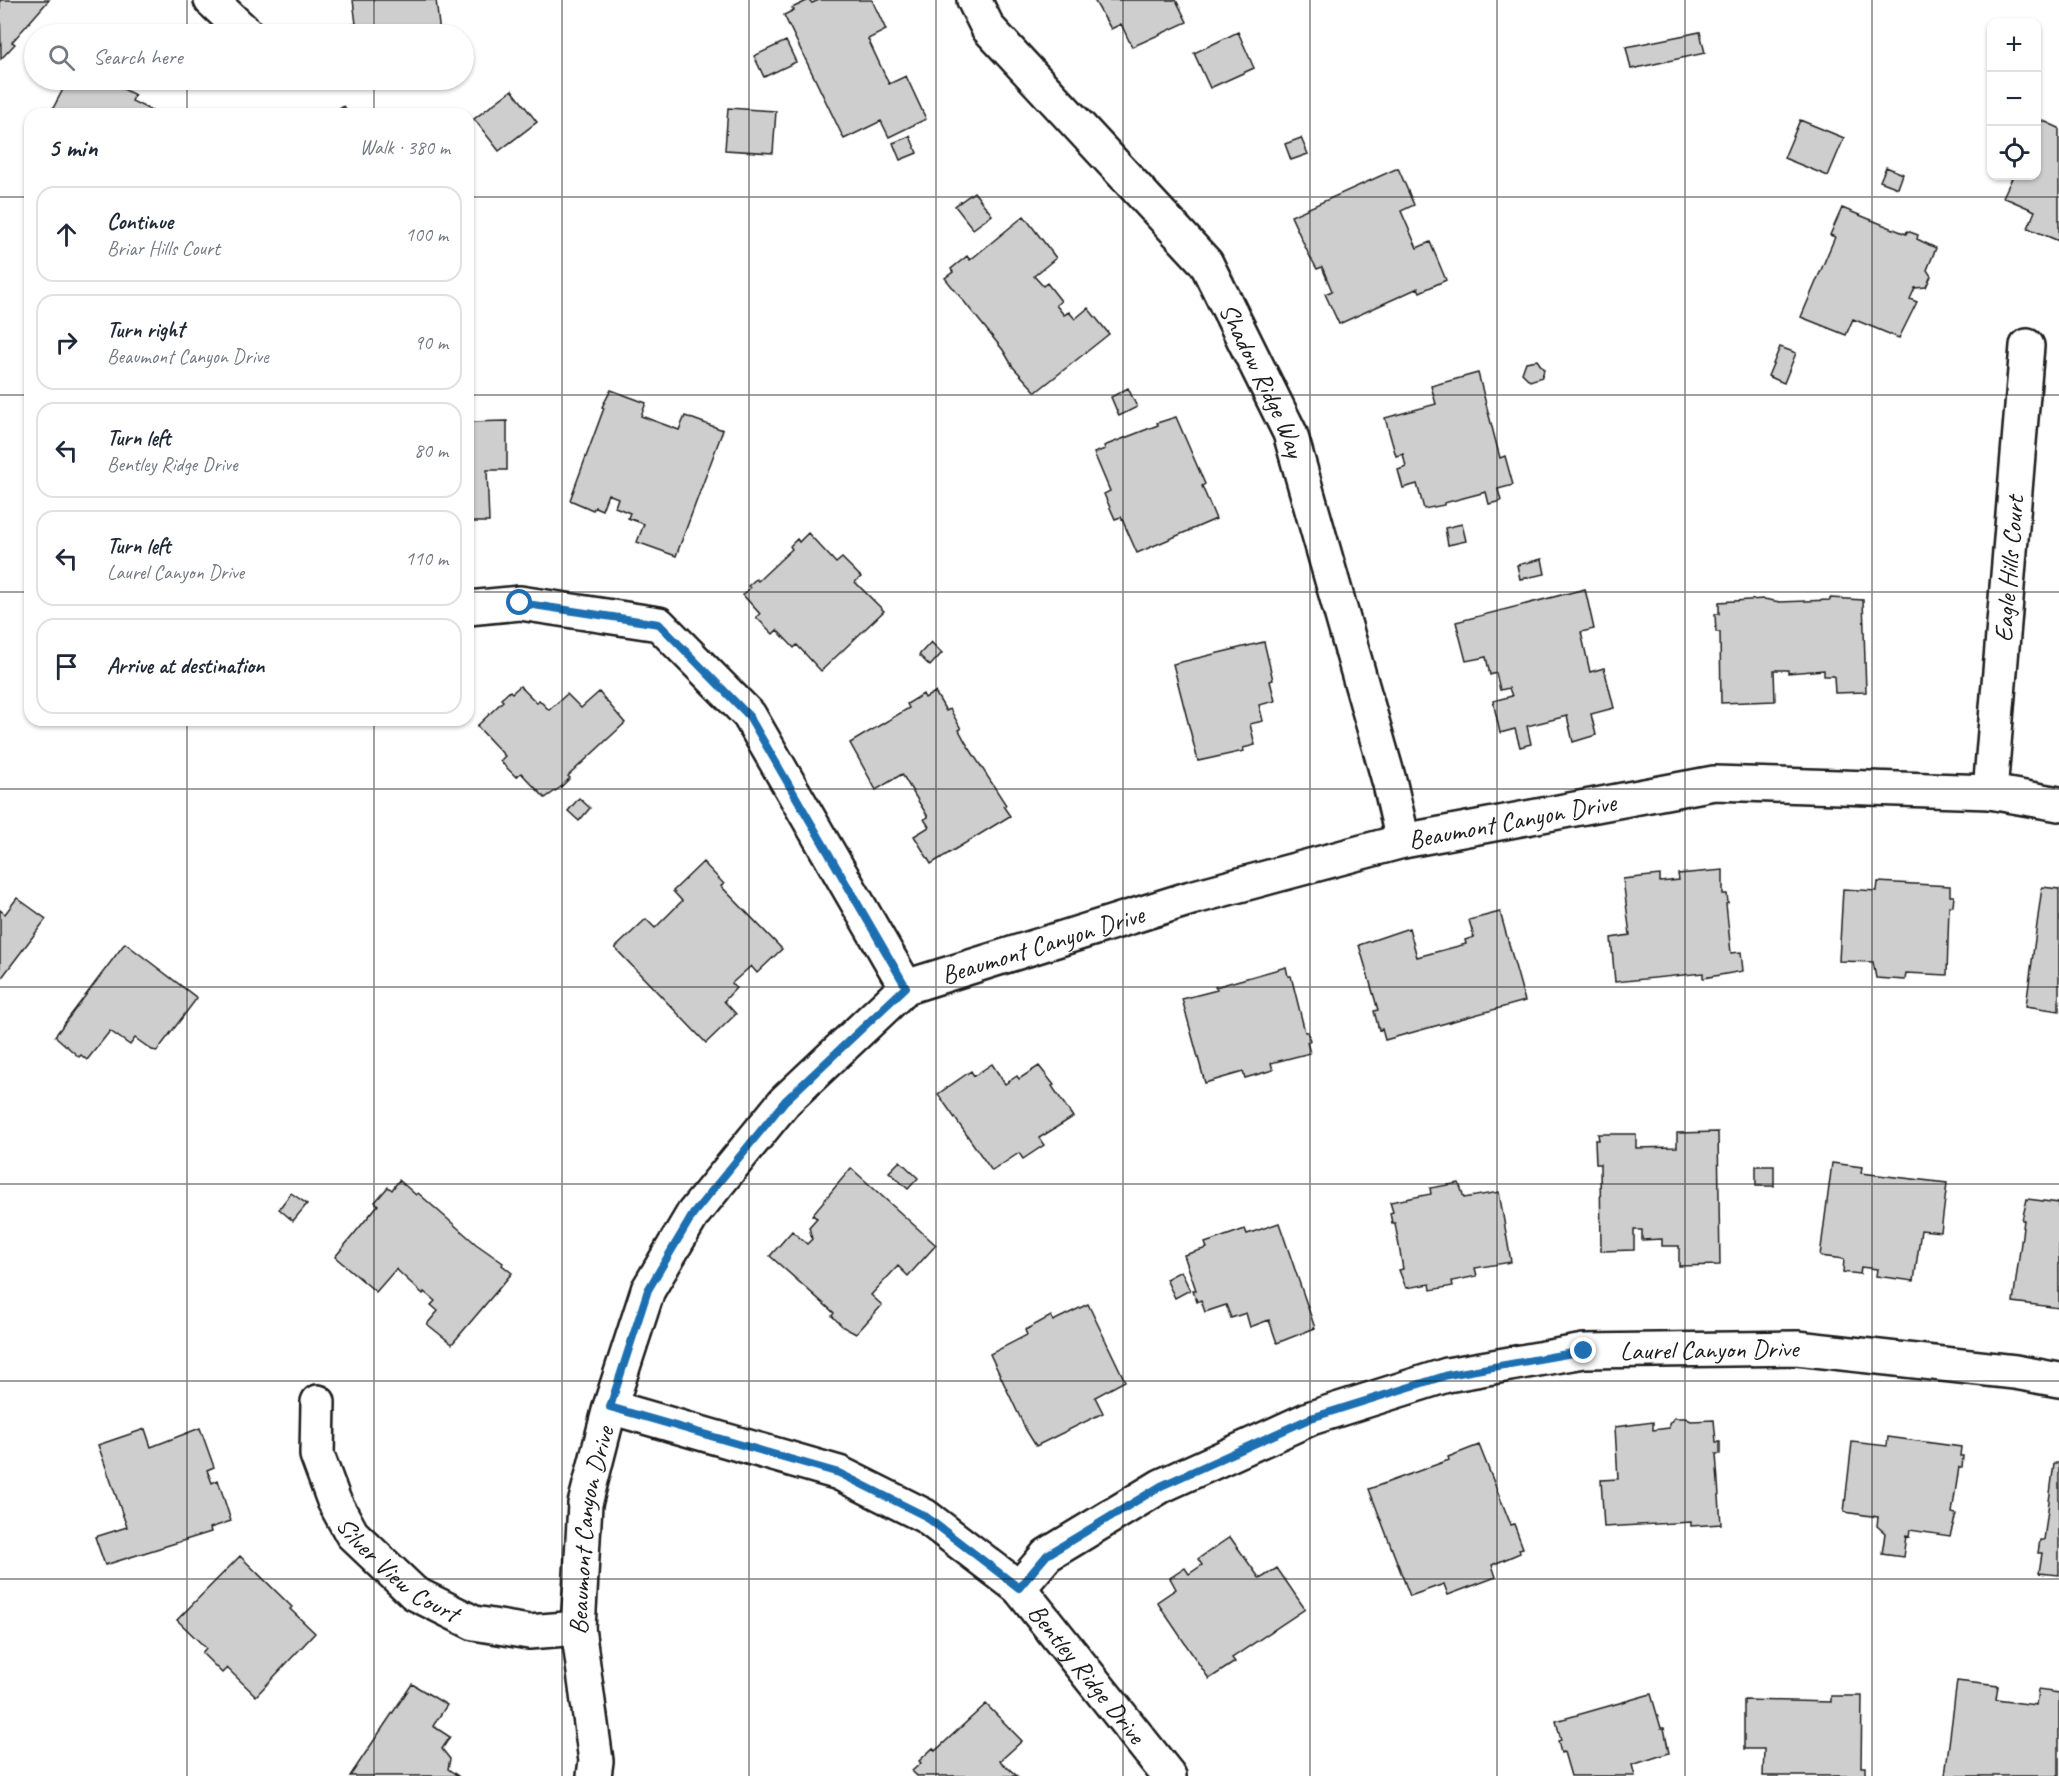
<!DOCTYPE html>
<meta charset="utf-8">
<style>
body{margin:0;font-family:Caveat,sans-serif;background:#f2f2f3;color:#1f2937}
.controls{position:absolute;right:18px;top:18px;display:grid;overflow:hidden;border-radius:12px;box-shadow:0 2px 4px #0004}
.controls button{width:54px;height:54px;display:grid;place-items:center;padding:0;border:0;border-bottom:2px solid #e0e1e3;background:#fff;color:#1f2937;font:30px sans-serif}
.stop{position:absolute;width:18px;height:18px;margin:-14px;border:4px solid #1f6fb2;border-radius:50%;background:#fff}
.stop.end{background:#1f6fb2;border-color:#fff;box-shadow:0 2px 6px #0008}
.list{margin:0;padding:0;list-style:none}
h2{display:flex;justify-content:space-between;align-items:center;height:78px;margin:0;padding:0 24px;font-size:26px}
h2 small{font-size:20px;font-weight:400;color:#747a83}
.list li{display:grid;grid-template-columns:39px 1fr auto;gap:18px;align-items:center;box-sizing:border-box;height:96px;margin:0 12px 12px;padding:0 12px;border:2px solid #e0e1e3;border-radius:18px}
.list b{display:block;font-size:22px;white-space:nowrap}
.list p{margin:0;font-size:20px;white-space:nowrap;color:#747a83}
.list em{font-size:20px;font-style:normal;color:#747a83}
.icon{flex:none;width:33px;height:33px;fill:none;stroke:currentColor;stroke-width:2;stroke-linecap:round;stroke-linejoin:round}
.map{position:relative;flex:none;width:2059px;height:1776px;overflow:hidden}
.search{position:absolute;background:#fff;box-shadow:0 2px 4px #0004;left:24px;top:24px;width:450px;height:66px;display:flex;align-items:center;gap:15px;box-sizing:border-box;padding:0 21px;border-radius:33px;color:#747a83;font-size:22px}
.panel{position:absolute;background:#fff;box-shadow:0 2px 4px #0004;left:24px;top:108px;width:450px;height:618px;border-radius:18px}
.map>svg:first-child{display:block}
.building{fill:#cecece;stroke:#1c1c1c;stroke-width:1.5}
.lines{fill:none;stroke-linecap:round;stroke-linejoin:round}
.minor-casing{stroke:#1c1c1c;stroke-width:38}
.minor{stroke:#fff;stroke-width:33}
.route{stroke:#1f6fb2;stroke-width:8}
.grid{fill:none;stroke:#1c1c1c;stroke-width:1.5;stroke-opacity:0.55}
.labels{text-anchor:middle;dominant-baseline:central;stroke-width:4.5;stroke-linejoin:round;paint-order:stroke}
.street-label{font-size:26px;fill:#1c1c1c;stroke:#fff}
</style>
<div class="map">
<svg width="2059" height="1776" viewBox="0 0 2059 1776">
<rect width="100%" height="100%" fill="#fff"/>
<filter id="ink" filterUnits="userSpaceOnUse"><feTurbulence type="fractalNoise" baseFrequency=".0167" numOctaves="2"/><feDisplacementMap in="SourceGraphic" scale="12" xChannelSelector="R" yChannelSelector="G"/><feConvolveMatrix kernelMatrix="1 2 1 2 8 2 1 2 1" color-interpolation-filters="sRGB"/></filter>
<g filter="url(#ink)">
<path class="building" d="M0 0H49L12 42 15 44 1 59Z
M353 0H436L440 34H350L349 25 356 24Z
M809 0 812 3 819 0H872L886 30 868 39 889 84 906 76 926 119 889 137 881 121 844 139 784 15 794 10 792 8Z
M1094 0H1176L1187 22 1132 47 1121 24 1111 29Z
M1238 32 1254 68 1210 88 1194 53Z
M1700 32 1705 53 1631 69 1626 47Z
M786 41 796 62 764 77 754 56Z
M68 80H81L94 87 97 80H106L135 95 132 101 158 114H50Z
M373 80H422L375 87Z
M512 90 537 122 499 151 474 119Z
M344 106 349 114H331Z
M728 108 776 111 773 153 725 150Z
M2037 118 2059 128V241L2028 228 2035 211 2003 197 2013 176H2036Z
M1800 120 1844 138 1828 176 1784 158Z
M910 136 917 153 900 160 893 143Z
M1301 138 1308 154 1291 160 1285 144Z
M1886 167 1903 174 1898 188 1880 181Z
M1398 168 1414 205 1401 211 1417 248 1430 242 1446 280 1420 292 1418 288 1339 324 1325 294 1332 291 1322 267 1317 269 1308 253 1291 216Z
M974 192 992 215 973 229 955 206Z
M1842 208 1906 234 1907 231 1918 235 1917 239 1936 248 1927 270 1931 276 1926 287 1915 288 1910 299 1917 302 1899 338 1853 319 1846 335 1801 317 1835 237 1830 235Z
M1024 216 1056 258 1034 276 1043 286 1047 283 1061 301 1056 305 1064 315 1069 312 1075 319 1088 308 1109 334 1036 392 1013 367 1003 350 945 278 953 272 951 269 967 256 970 260Z
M1780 347 1796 353 1784 383 1768 376Z
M1537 360 1544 370 1542 377 1530 381 1522 373 1526 362Z
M1478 373 1500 458 1505 456 1513 485 1498 489 1501 501 1489 504 1486 492 1444 503V505L1424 509 1417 484 1403 488 1398 470 1406 467 1403 454 1396 456 1385 418 1436 404 1431 386Z
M1128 388 1137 407 1119 416 1111 397Z
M611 390 646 403 641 416 679 430 685 416 723 430 676 556 637 542 644 524 628 518 630 513 615 507 618 498 608 494 602 510 595 507 593 510 570 500 604 408 602 407Z
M1176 417 1205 484 1202 486 1216 519 1137 553 1121 517 1115 519 1104 494 1110 491 1094 453 1105 449 1104 446 1158 425 1157 423Z
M507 421V470H487L489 522H468V422Z
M1462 524 1466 541 1448 545 1445 528Z
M808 533 836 563 842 558 861 577 855 582 884 611 821 671 797 645 794 648 777 630 773 634 756 617 760 614 743 595 750 588 748 586 756 579 758 581 792 549 790 546 797 539 799 542Z
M1542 559 1545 574 1520 579 1517 565Z
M1585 589 1594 629 1581 632 1590 672 1604 668 1614 708 1591 714 1596 735 1573 742 1567 716 1527 726 1531 744 1520 747 1515 729 1500 733 1493 701 1512 696 1509 688 1500 690 1496 673 1490 675 1486 657 1466 661 1456 622Z
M1830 598 1863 600 1866 692 1835 693 1834 676H1824V670L1788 673V670H1774L1775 701 1721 703 1720 632H1716L1715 614H1719V602L1764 599 1780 602 1830 600Z
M931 642 942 653 930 666 919 655Z
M1264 642 1273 680 1270 681 1275 701 1259 705 1263 721 1250 724 1255 745 1243 748 1244 751 1198 761 1173 664Z
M520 686 537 703 539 700 549 710 567 694 581 708 599 692 625 723 568 776 570 778 561 787 545 798 521 773 516 777 500 761 505 756 477 726 503 701 501 699 510 691 512 693Z
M935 692 946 711 950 709 961 729 959 730 966 743 1006 805 1003 806 1010 816 931 864 914 836 929 827 924 819 928 817 902 774 876 790 850 743 909 708 907 704 923 694 925 698Z
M579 798 590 808 579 821 568 811Z
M703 862 724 884 721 886 782 949 757 973 751 966 732 983 736 988 724 1001 736 1014 706 1043 615 948 646 919 655 928 682 901 673 891Z
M1723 870V894H1727L1728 903 1726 904 1731 953 1741 952 1743 971 1703 978V973L1615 982 1611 938 1630 935 1623 879 1660 875V882L1679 880 1678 874Z
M1878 882 1950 886V896H1954L1953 906H1949L1947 975 1906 973 1905 980 1876 978 1873 962 1839 961 1843 889 1877 891Z
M2042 887 2059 889V1011L2026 1006Z
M17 898 46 919 0 980V910L5 914Z
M1500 912 1525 1001 1385 1040 1382 1029 1379 1030 1374 1011 1378 1010 1359 945 1409 928 1417 957 1466 944 1465 940 1474 937 1469 920Z
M125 943 197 998 157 1051 152 1050 135 1038 130 1045 110 1031 87 1060 81 1055 79 1057 55 1036Z
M1286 967 1288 976H1291L1305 1032H1308L1310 1041 1307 1042 1310 1053 1271 1063 1273 1070 1245 1078 1243 1072 1205 1083 1182 999 1217 990 1215 987Z
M992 1064 1005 1084 1017 1076 1019 1079 1039 1066 1054 1085 1052 1086 1073 1117 1039 1138 1044 1145 1023 1159 1019 1153 992 1171 938 1094 971 1071 974 1076Z
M1718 1132 1720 1265 1679 1266V1246H1662V1239L1642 1240V1230H1634V1250L1601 1251 1600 1164H1596L1595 1140H1599L1598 1134H1636V1148L1677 1147V1133Z
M900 1161 918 1178 908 1189 889 1172Z
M1832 1163 1862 1167 1861 1173 1947 1183 1941 1232 1921 1230 1914 1281 1876 1276 1877 1269 1861 1267 1860 1274 1843 1272 1844 1259 1820 1256Z
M1756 1166H1774V1186H1756Z
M851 1168 936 1245 908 1276 898 1266 871 1295 882 1305 856 1334 843 1327 832 1316 834 1313 770 1256 792 1231 807 1244 812 1239 809 1227 817 1218 812 1215Z
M399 1180 416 1195 418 1193 476 1244 503 1263 502 1265 512 1273 452 1344 427 1324 438 1311 431 1305 435 1301 424 1292 423 1294 396 1269 376 1292 335 1257 378 1205 375 1202 388 1187 392 1190Z
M1459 1183 1464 1198 1499 1192 1511 1262 1475 1268 1477 1276 1452 1281 1453 1286 1431 1290 1430 1284 1406 1288 1399 1270 1403 1269 1395 1223H1392L1390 1213 1393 1212 1390 1202 1431 1194 1430 1188Z
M291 1193 307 1204 293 1221 279 1209Z
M2027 1199 2059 1203V1308L2013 1302 2024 1220H2022Z
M1279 1223 1315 1328 1277 1343 1269 1320 1250 1327 1246 1313 1231 1318 1226 1305 1205 1312 1201 1300 1197 1302 1193 1290H1196L1184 1255 1207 1248 1205 1243 1245 1229 1247 1234Z
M1181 1271 1190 1290 1175 1298 1166 1279Z
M1088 1304 1125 1381 1095 1397 1103 1413 1036 1446 1026 1430 990 1354 1027 1335 1025 1330 1051 1316 1053 1321Z
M1674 1418H1685L1691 1421 1714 1420 1716 1442H1720V1454H1716L1721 1524 1691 1526V1522L1604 1527 1601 1480 1618 1479 1615 1427 1653 1422V1430L1669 1428V1424Z
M200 1428 214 1467 207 1470 212 1483 218 1480 231 1521 210 1528 211 1532 105 1565 95 1537 127 1527 98 1445 145 1429 151 1447Z
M1888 1437 1961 1447 1960 1456H1963L1962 1467H1959L1952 1513 1956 1514 1950 1536 1910 1530 1909 1537 1906 1536 1903 1557 1882 1554 1885 1533 1877 1526 1878 1517 1844 1512 1852 1442 1887 1446Z
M1479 1445 1511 1525 1514 1524 1523 1548 1519 1549 1520 1553 1492 1565 1496 1577 1448 1595 1444 1584 1410 1596 1369 1489 1449 1460 1448 1457Z
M2054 1463H2059V1575L2039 1573 2042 1553H2038L2040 1540H2044Z
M1230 1537 1260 1579 1277 1568 1305 1609 1232 1658 1235 1662 1209 1679 1157 1602 1176 1589 1170 1578 1185 1568 1189 1574 1202 1565 1198 1559Z
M240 1556 292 1607 290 1609 315 1633 256 1696 227 1668 222 1673 202 1653 206 1648 177 1620Z
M1957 1681 1998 1686 1996 1700 2036 1705 2038 1690 2059 1693V1776H1945Z
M412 1684 447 1705 433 1726 450 1737 442 1749 450 1759 448 1769 458 1776H350Z
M1651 1694 1661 1728H1664L1669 1753 1632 1765 1635 1776H1571L1564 1752 1561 1753 1558 1741 1561 1740 1556 1721Z
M1831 1696H1862L1861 1767H1865V1776H1763L1764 1749H1744V1700L1831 1702Z
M986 1704 1022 1741 1000 1761 1017 1776H917L912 1771 921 1763 919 1761 933 1748 935 1751Z"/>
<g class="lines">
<defs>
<g id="minor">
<path d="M211 0 247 34"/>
<path id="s1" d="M974 0 988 28 1206 263 1290 433 1390 784 1403 841"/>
<path d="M468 608 520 603 659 624 749 715 906 987"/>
<path id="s2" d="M1990 792 2027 346"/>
<path id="s3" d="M318 1402 317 1455 334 1501 352 1534 414 1593 474 1623 529 1632 578 1628"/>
<path id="s4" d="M610 1407 839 1473 925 1516 1019 1588 1169 1776"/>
<path id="s5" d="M1019 1588 1047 1555 1161 1486 1311 1418 1447 1375 1584 1351 1797 1348 2015 1372 2059 1380"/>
<path id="s6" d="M594 1776 596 1761 578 1628 585 1504 610 1407 648 1290 693 1214 785 1101 906 987 1191 898 1403 841 1714 783 1990 792 2059 804"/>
</g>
</defs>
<use href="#minor" class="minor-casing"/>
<use href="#minor" class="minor"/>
</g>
</g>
<g class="lines" filter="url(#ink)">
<path class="route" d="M520 603 659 624 749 716 906 987 785 1101 693 1214 648 1290 610 1407 839 1473 925 1516 1019 1588 1047 1555 1161 1486 1311 1418 1448 1375 1584 1351"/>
</g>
<path class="grid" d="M187 0V34M374 0V34M562 0V1776M749 0V1776M936 0V1776M1123 0V1776M1310 0V1776M1497 0V1776M1685 0V1776M1872 0V1776M187 80V114M374 80V114M0 197H30M468 197H2059M0 395H30M468 395H2059M0 592H30M468 592H2059M187 720V1776M374 720V1776M0 789H2059M0 987H2059M0 1184H2059M0 1381H2059M0 1579H2059"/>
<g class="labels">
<g class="street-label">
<text stroke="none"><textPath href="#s1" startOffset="482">Shadow Ridge Way</textPath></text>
<text stroke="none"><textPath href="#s2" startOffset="224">Eagle Hills Court</textPath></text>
<text stroke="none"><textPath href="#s6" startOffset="1526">Beaumont Canyon Drive</textPath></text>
<text stroke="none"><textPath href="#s6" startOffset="1040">Beaumont Canyon Drive</textPath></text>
<text stroke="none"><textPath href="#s5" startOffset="748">Laurel Canyon Drive</textPath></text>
<text stroke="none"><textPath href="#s6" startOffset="248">Beaumont Canyon Drive</textPath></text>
<text stroke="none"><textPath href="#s3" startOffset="198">Silver View Court</textPath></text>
<text stroke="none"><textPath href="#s4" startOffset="562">Bentley Ridge Drive</textPath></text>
</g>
</g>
</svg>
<div class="controls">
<button>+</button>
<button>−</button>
<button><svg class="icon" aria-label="locate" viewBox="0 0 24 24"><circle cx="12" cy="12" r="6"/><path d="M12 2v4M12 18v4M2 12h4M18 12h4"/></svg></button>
</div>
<div class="stop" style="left:520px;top:603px"></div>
<div class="stop end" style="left:1584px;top:1351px"></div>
<div class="search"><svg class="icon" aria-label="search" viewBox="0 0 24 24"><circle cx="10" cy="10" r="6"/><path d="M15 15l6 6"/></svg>Search here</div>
<section class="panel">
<h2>5 min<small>Walk · 380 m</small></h2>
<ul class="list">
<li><svg class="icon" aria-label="ahead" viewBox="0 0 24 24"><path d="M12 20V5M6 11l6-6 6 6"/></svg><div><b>Continue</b><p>Briar Hills Court</p></div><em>100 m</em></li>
<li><svg class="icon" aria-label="right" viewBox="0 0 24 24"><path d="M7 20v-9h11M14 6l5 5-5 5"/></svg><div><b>Turn right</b><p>Beaumont Canyon Drive</p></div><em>90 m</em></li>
<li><svg class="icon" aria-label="left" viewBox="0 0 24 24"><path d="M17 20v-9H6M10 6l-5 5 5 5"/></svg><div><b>Turn left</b><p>Bentley Ridge Drive</p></div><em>80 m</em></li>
<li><svg class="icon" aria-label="left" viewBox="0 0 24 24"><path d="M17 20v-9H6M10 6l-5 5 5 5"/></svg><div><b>Turn left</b><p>Laurel Canyon Drive</p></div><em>110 m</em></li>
<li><svg class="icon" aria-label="arrive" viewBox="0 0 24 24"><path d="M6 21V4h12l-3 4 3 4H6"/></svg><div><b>Arrive at destination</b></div></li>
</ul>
</section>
</div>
